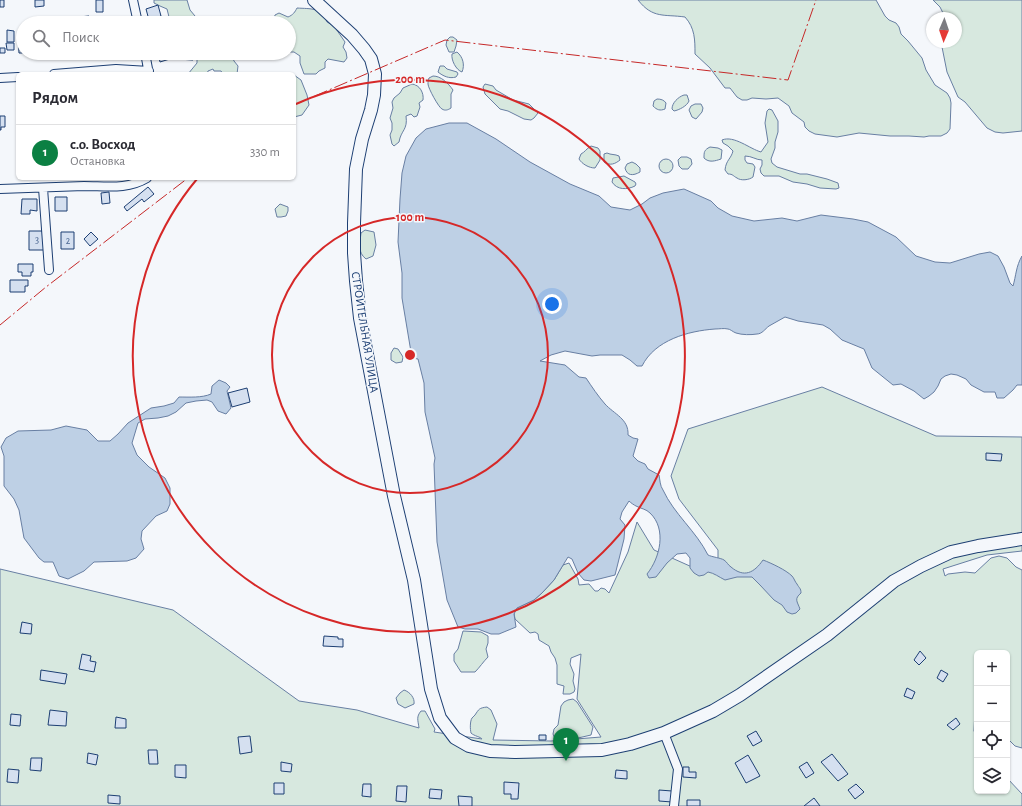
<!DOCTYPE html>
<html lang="ru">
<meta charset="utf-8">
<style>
body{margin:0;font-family:"Alegreya Sans",sans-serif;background:#f7f7f7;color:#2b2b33}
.controls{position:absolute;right:12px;bottom:12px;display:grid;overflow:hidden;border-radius:6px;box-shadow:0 1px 3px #0004}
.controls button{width:36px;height:36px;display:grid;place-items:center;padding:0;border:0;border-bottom:1px solid #e1e1e2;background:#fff;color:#2b2b33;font:20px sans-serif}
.compass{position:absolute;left:926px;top:12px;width:36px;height:36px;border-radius:50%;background:#fff;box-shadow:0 1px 3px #0004;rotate:182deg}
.you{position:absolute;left:552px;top:304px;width:14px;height:14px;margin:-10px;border:3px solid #fff;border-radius:50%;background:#1a73e8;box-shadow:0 0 0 6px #1a73e833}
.badge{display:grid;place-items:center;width:26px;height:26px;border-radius:50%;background:#0b8043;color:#fff;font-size:13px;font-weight:700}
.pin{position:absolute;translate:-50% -33px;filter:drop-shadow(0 1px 2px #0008)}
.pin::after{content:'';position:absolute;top:21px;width:14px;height:12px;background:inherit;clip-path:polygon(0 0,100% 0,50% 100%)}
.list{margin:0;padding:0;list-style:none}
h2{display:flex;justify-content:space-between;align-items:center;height:52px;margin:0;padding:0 16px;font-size:17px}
h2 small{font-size:13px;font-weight:400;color:#7c7c81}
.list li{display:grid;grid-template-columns:26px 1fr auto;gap:12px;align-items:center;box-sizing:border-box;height:56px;padding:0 16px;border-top:1px solid #e1e1e2}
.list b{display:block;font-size:15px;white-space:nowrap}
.list p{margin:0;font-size:13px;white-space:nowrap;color:#7c7c81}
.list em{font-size:13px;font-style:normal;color:#7c7c81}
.icon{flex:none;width:22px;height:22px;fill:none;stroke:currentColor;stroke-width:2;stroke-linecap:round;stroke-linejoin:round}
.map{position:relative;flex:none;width:1022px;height:806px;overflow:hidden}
.search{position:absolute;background:#fff;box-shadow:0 1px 3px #0004;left:16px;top:16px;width:280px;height:44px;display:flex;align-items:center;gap:10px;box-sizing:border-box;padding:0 14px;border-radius:22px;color:#7c7c81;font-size:15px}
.panel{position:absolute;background:#fff;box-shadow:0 1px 3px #0004;left:16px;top:72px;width:280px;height:108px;border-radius:6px}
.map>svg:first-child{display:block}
.green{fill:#d7e8df;stroke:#687fa3}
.water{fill:#bed0e5;stroke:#687fa3}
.building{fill:#d5e0f0;stroke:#1d3f73}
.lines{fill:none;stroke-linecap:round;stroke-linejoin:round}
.street-casing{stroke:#1d3f73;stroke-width:10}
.secondary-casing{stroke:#1d3f73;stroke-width:14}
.street{stroke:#f4f7fb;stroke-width:8}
.secondary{stroke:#f4f7fb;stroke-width:12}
.power{stroke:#c62828;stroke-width:1;stroke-dasharray:14 3 2 3;stroke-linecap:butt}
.ring{fill:none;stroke:#d62828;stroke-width:2}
.labels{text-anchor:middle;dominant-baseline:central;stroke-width:3;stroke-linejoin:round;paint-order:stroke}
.number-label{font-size:10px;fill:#4b6792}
.street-label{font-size:12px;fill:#1d3f73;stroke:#f4f7fb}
.centre{fill:#d62828;stroke:#f4f7fb;stroke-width:2}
.ring-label{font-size:12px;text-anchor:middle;font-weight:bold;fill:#d62828;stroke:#f4f7fb;stroke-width:3;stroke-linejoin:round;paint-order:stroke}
</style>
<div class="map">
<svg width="1022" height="806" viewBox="0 0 1022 806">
<rect width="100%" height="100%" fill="#f4f7fb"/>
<path class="green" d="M154 0H187L190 10 195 16 198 23H181L180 22 170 21 167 9 160 6 154 3Z
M638 0H876L885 16 889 20 896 23 899 27 901 34 908 41 922 58 926 70 935 85 947 93 950 98 951 103 950 129 947 133 941 136H929L924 137 909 136H890L859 133 837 137 815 134 809 131 805 127 804 122 792 113 789 106 778 98 766 99 752 98 747 100H742L737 97 730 88H725L710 68 695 54C695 40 695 28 685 17 664 14 653 19 638 0Z
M933 0H1022V131L1003 133 995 132 987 128 965 102 958 97 947 72 941 42H956V18H944L945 17 940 7Z
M297 8C311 9 321 7 327 22L334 26 345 42 343 47 346 52 347 58 344 62 328 59 325 62V68L319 71 316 74H304L300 63V56L294 52H289V23H276L274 19 275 15 279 13 288 17C293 15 295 12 297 8Z
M450 37H453L457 40 456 46 454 52H449L446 45 447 40Z
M457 52C463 57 465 65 462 72 456 70 451 60 452 54Z
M197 53H231L234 61 238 66 237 74H223L221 71H214L213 69 208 71 207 74H188L197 63Z
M440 66H444L447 69 457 72 458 74 456 77C449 79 443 76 438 72Z
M294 75 301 80 307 95 309 105 302 115 294 117Z
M433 76C441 76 448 83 453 90L451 94V108C448 110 445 111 442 109 439 108 428 88 428 84 428 82 428 80 429 78Z
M412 84C420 85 424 93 423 100L419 103 420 107 417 116 414 117 411 114 406 116C408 130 401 130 399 142L394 146 392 144 390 135 392 130V123L390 118 393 108 392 102 394 98 400 93 403 88Z
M485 84 493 86 496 90 513 100 529 104 538 113 534 118 531 120 524 119 508 111 500 109 485 94 483 87Z
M684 95H687L689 101C687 106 679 110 674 111L672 109C672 103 678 97 684 95Z
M657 99C661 99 664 100 666 103L665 109C660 111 657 110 653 106L654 101Z
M695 104H701L703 108 702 112 696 119 692 117 689 110 691 106Z
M769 109 772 110 778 121V132L775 142V148L771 159 772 163 777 167 800 174H807L827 179 838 183 839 188 836 189 820 188 807 184 793 182 779 176H764L761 173 760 169 762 165V160C756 160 752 156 745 156V160L747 163 753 164 755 167 753 177C749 180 741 181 737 178 733 176 733 174 728 174L725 170C726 160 731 159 733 151L728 146 723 143 722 140C734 135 750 149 761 152L768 142 765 123 767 111Z
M591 146 598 148 600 151V160L595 168C589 168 582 164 579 159L581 154C585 152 586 149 591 146Z
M710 147 718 148 722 150 721 159C715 161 709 163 704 158 704 152 704 150 710 147Z
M607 153C611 155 615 154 619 156L620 160C615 164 610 166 604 162V154Z
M681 157H687L691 159 692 164 688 169H682L679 166 678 160Z
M659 166a7 7 0 1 1 14 0a7 7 0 1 1-14 0Z
M632 162 636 164 640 168V172C633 176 627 176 625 168L627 164Z
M624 176 635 182 636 184 635 186C627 190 617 190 612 182L613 178Z
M280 204 288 207V211L286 216 281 217H277L275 209Z
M365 230 374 232 376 245 373 256 366 259C357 252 360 243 361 233Z
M394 348 398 349 403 357 402 362 396 363 391 360V353Z
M822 387 936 436 1022 437V551L987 555 943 569 945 576 948 574 965 572 975 573 991 558 999 556 1007 558 1016 567 1022 570V748L1015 746 1007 738V653H977V712L975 710 974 731 977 736V791H1007V778L1022 794V806H0V569L173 610 299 701 357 710 419 728C418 720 416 717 421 711H425L435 729 434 732 482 739C481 737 474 736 471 733 470 729 470 721 472 718 473 717 474 716 475 715 479 709 479 708 487 707L491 710 497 724 493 740 551 741 601 737 577 699 581 654 571 658 570 664 574 674 573 681 575 689 574 692 570 694H563L564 686 557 684V665L555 658 551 652 549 646 539 640 538 634 535 632 530 633 515 619 514 613 517 608 534 600 542 593 554 580 563 565 569 563 578 579 579 585 589 584 595 591H598L601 588 605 589 609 593 628 552 637 522 654 550 692 567 718 573V550L679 499 671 476 688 429Z
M463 631 481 632 488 636V643L486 649 488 657C483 662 480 667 475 672H461L454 661V654L458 649Z
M404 690C410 692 415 698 414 704L405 708 398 704 396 698 400 693Z
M573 699 577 702 593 727 591 735 578 738 555 739 553 734 554 729 558 725 561 706 564 702 568 700Z"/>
<path class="water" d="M449 123H467L496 139 530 162 570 184 599 196 611 207 630 210 642 204 650 198 663 193 684 189 711 201 718 208 732 216 754 221 782 218 797 221 821 215 853 219 868 222 896 237 916 256 935 262 950 263 979 254 990 252 998 256 1004 267 1010 283 1013 286C1016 276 1016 266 1022 256V385H1017L1013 390 1004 398H997L995 392H984L971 385 966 379 957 375 951 374 945 376 941 379 938 386 934 392 929 396 924 399 914 391 901 384 893 385 872 368 864 349 842 340 830 329 823 325 798 321 785 317C780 320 774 323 769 326 765 329 762 334 757 334 751 335 742 335 736 333 733 332 730 329 728 329 724 328 719 329 715 329 688 331 655 340 642 366H637L630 360 622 355H600L592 356 565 351 551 355 540 361 565 365 579 377 586 378C592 387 598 396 605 404 614 414 629 419 628 435L633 438 638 439 633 456 638 461 645 464 648 469 659 475C660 480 660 486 663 490 674 514 696 531 708 555 712 557 721 558 724 560 727 562 728 565 731 567 744 578 754 573 763 560 771 563 786 570 792 576 794 578 795 582 797 584 799 588 801 588 801 593 794 599 797 601 800 609L796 613 792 614 787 612 782 605 774 600 760 585 752 577H737L725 580C719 577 714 573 708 572L704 575 699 576 694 573 690 568V558L686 553 677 554 667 563 656 577 649 578 647 574C660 558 667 529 650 513 646 509 642 509 636 506 634 505 631 503 629 501L622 512 620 519 625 525 624 539 615 575 591 581 584 580 578 573 572 559 568 557 554 580 542 593 534 600 517 608 514 614 516 627 499 634H491L478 629H465L458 627 447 600 437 542 434 464 435 458 425 412 424 383 418 359 412 358 402 298V273L398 242 400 199 402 173 406 156 416 138 426 129Z
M219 380 226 383 230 387 227 391 231 408 226 414 218 411 212 402 207 400 196 401 186 403 176 412 168 416 158 418 145 419 138 423 132 443 137 455 149 467 165 478 170 488V504L167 511 156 516 142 531 141 539 144 549 136 558 127 561 94 562 84 571 68 579 59 576 53 562H44L39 558 24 538 19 510 14 499 4 486V456L1 447 6 438 18 431 51 430 66 426 87 430 98 441H110L118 434 128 423 151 408 164 406 174 403 179 397C189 397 202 398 211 394L212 386Z"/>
<path class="building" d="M0 0H4V7H0Z
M35 0H44V6L35 7Z
M96 0H103V12H96Z
M158 5 161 16 149 20 146 9Z
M89 16 90 23H80L79 17Z
M7 30 14 31V42H7Z
M18 36H23V53H19Z
M6 43H14V50H7Z
M0 48H5V53H0Z
M158 53H172L173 58 160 62Z
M178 53H194L193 60 178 59Z
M0 116H5V127H1V130H0Z
M148 187 154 194 144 202 142 199 127 211 124 207Z
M109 192 110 203 102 204 101 193Z
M55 197H67V211H55Z
M22 199H37V211L30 210V214H21Z
M29 231H45V250H29Z
M61 232H74V249H61Z
M91 232 98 239 90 246 84 239Z
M18 264H33V272H31V276H22V272H18Z
M10 280H28V286H25V292H10Z
M247 388 250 402 232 407 228 393Z
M986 453 1002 454 1001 461 986 460Z
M22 622 32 624 31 634 20 633Z
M324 636 338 637V639H343V647L323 646Z
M920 651 926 658 919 665 914 660Z
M82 654 91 656 90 661 96 662 94 672 79 669Z
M41 670 67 674 65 684 40 680Z
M941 670 948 674 943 682 937 678Z
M907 688 915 692 912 699 904 696Z
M50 710 67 712 66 726 48 725Z
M11 714 21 715 20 726 10 725Z
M116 717 126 719V728H115Z
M956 718 960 724 953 730 947 725Z
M756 731 762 741 753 746 747 736Z
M539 735H546V740H539Z
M250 736 252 752 240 754 238 737Z
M148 750H157L158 764H149Z
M88 753 98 755 96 765 87 763Z
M832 754 848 774 838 781 821 762Z
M748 755 760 776 746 783 735 763Z
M31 758H42L41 771 30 770Z
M281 762 292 764 291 772 281 771Z
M807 762 814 773 806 778 799 767Z
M175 765H186V778L175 777Z
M683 767H689V772H696V778L683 777Z
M8 769 19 770 18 783 7 782Z
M616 770 627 771V779L615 778Z
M504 782 519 783 518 799H511V794H504Z
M274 783H284V794H274Z
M363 784H371V797L362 796Z
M856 784 864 792 855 799 848 790Z
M397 786H407L406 802 396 801Z
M430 789 442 790 441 799 429 798Z
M659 790 672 791V802L659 801Z
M108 795 120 796V804L108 803Z
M458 796 472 797V806H459Z
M814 798 820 806H804Z
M687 800H700V806H687Z"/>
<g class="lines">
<defs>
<path id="street" d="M133 0 138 23
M145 53 149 74
M54 74 116 69 149 71
M0 78 18 77
M43 188 49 270
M0 189C28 188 56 187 84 186 106 186 127 190 147 178
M664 733 678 769 674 806"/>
<path id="secondary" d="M314 0 352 35 364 49 371 59 375 74 374 95 371 110 362 139 356 169 354 223V253L356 281 360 318 394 496 414 580 431 689 440 718 455 738 469 746 490 751 515 752 602 750 630 744 664 733 713 711 740 695 827 635 894 581 921 566 951 552 978 546 1022 539"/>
</defs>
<use href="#street" class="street-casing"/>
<use href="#secondary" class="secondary-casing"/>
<use href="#street" class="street"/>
<use href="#secondary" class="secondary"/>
<path class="power" d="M294 105 445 40 788 80 816 0
M0 325 46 287 188 178"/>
</g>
<g class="ring">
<circle cx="410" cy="355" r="138"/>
<path d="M296 104A276 276 0 1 1 197 179"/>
</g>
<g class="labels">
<g class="number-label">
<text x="37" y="240">3</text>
<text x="68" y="241">2</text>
</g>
<g class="street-label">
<text transform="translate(365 332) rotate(81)">СТРОИТЕЛЬНАЯ УЛИЦА</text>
</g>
</g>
<circle cx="410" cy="355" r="6" class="centre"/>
<g class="ring-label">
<text x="410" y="83">200 m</text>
<text x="410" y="221">100 m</text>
</g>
</svg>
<div class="controls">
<button>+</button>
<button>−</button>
<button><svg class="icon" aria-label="locate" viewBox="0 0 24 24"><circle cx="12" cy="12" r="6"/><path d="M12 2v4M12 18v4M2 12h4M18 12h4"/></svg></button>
<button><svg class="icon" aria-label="layers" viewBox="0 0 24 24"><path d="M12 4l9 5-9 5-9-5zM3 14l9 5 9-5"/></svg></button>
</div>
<svg class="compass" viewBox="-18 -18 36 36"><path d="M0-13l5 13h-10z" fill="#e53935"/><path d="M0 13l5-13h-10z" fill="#7c7c81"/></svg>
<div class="you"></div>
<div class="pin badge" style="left:566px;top:761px">1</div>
<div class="search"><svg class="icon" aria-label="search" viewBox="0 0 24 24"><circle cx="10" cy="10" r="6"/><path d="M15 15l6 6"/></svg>Поиск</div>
<section class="panel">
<h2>Рядом<small></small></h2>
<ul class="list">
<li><span class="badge">1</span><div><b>с.о. Восход</b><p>Остановка</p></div><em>330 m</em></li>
</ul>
</section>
</div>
